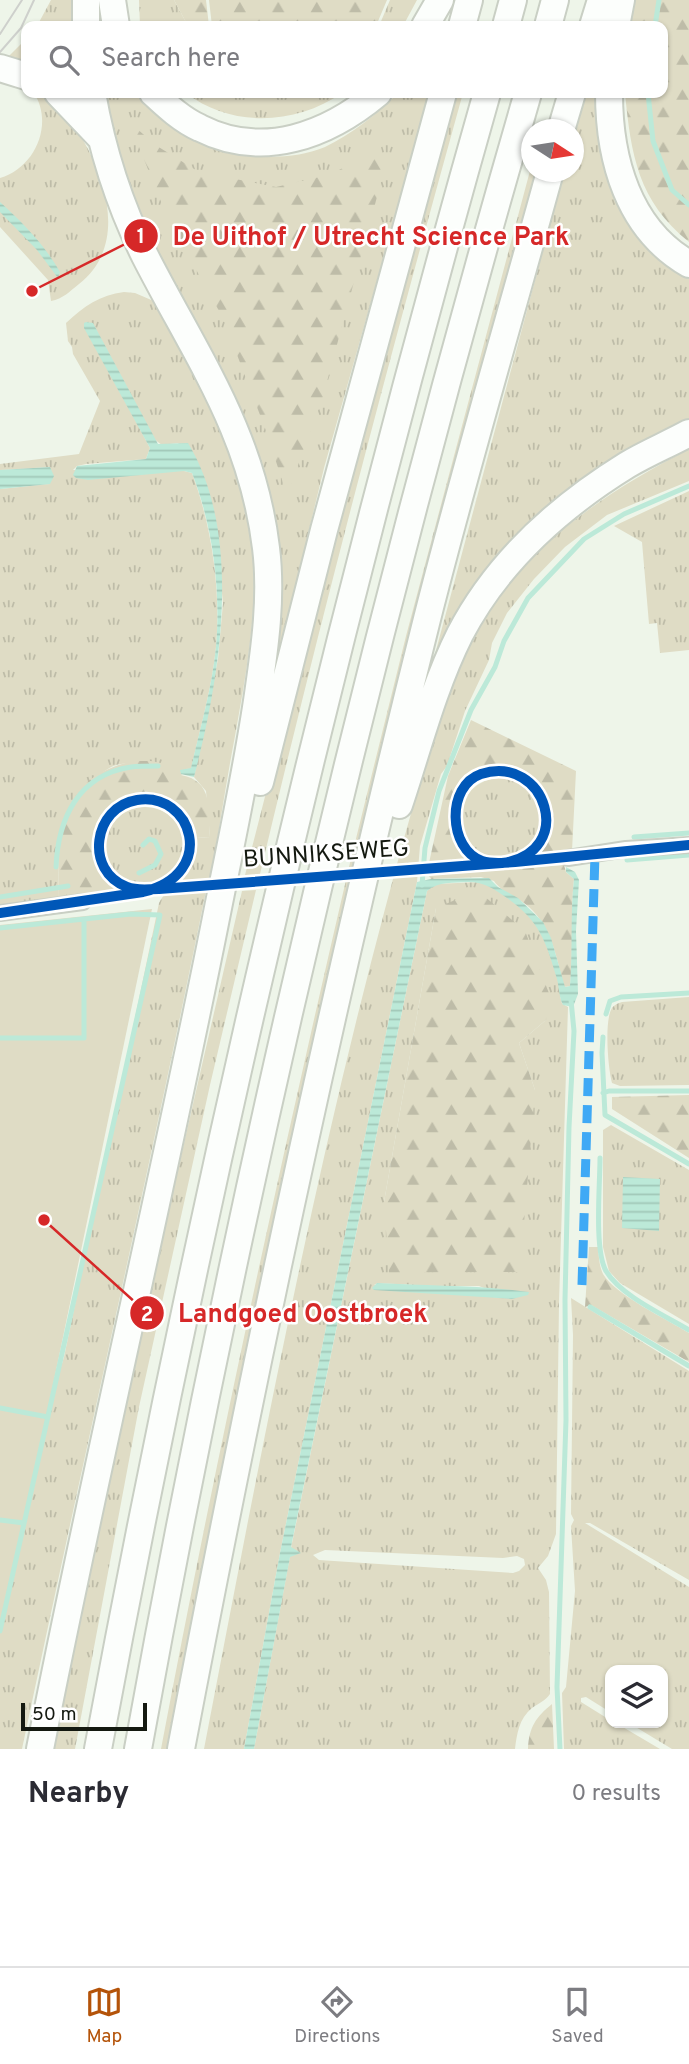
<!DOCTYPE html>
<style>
body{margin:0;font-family:Overpass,sans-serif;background:#f7f7f7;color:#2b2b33}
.controls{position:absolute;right:21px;bottom:21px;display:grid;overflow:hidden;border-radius:14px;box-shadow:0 2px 5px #0004}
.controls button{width:63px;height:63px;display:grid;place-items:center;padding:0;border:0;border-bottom:2px solid #e1e1e2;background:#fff;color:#2b2b33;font:35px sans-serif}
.compass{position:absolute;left:521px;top:119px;width:63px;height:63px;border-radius:50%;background:#fff;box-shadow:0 2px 5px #0004;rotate:102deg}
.scale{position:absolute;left:21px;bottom:18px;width:126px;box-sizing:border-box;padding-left:7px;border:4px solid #141910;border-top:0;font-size:19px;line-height:24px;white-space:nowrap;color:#141910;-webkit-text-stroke:5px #fff;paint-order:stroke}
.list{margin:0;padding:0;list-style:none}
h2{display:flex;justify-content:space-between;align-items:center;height:91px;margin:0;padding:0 28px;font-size:30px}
h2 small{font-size:23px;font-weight:400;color:#7c7c81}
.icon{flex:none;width:38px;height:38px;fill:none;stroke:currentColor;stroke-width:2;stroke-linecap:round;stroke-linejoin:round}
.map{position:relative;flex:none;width:689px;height:1749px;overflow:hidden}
.search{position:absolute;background:#fff;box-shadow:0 2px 5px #0004;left:21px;right:21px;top:21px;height:77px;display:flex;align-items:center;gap:18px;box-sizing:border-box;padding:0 24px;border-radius:14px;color:#7c7c81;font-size:26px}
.sheet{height:217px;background:#fff}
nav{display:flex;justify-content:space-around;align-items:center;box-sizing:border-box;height:98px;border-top:2px solid #e1e1e2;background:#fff;font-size:19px;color:#7c7c81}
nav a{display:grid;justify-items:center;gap:4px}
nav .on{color:#b45309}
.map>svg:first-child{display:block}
.grass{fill:url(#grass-tufts);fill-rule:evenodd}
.forest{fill:url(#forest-firs)}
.park{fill:#dfdcc5}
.water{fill:url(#water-rules)}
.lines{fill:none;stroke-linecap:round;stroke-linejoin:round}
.stream{stroke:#bce9d8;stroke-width:5}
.street-casing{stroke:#c9cfc4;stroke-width:18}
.highway-casing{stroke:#c9cfc4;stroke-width:30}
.street{stroke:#fcfefc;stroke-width:14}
.highway{stroke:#fcfefc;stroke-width:26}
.tram{stroke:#ced0cc;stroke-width:2}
.quiet{stroke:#3fa9f5;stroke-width:9;stroke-dasharray:18 9;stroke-linecap:butt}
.cycleway-casing{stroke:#fff;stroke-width:15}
.cycleway{stroke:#0057b8;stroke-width:10}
.labels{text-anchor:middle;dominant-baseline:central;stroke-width:5;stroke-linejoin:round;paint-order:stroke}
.street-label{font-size:24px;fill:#141910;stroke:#fff}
.leader{fill:none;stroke:#d62828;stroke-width:2.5}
.callout-dot{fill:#d62828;stroke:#fff;stroke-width:2.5}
.mark-label{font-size:21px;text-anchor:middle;font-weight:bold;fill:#fff}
.callout-label{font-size:26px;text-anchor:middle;font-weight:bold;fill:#d62828;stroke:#fff;stroke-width:5;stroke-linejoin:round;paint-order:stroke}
</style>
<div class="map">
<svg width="689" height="1749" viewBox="0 0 689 1749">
<defs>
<pattern id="grass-tufts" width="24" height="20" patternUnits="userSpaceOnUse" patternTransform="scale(1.75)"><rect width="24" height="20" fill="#dfdcc5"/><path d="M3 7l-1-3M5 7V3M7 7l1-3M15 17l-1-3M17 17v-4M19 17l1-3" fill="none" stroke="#bebca8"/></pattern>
<pattern id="forest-firs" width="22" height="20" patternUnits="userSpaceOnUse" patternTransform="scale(1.75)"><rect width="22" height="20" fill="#dfdcc5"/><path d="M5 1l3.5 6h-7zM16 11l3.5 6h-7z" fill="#bebca8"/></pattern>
<pattern id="water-rules" width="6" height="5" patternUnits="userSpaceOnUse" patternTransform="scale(1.75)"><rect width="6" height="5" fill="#bce9d8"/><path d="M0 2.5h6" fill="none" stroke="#a1c7b8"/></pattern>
</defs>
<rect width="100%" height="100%" fill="#eef5e9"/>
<path class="grass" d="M51 0H71L72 26H37Z
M139 0H174L188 26H140Z
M390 0H417L403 26H379Z
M26 39V67L8 57Z
M34 93H46C92 135 141 236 79 284 70 291 63 299 51 301L48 280 0 227V178C35 168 54 124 34 93Z
M98 93H136C155 115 181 136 209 147 241 159 293 161 325 147 352 134 377 114 398 93H430L324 468 271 687 276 551 129 202Z
M186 93H342C296 125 231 128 186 93Z
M452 93H463C391 352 322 612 260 874L245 875 333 530Z
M586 93H596C594 167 619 244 689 279V423L549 512 423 699 564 172H574V138Z
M531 167 532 172H543L359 870 348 871 406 636Z
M124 292 135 293 156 302C187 360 223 419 242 484 266 567 250 653 235 736 226 783 219 830 211 878L206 891C148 1178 82 1463 22 1749H0V1483L47 1413 64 1357 159 903C164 892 173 889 182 880 193 869 195 853 196 838L210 837 206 791 194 777 218 659 223 603 214 515 207 488 200 468 178 443 162 445 154 439 93 324 84 323 150 448 146 459 86 464 77 466 73 470 184 471 192 473C212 527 221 590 216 647 212 688 200 729 191 769 174 768 135 761 121 764 111 765 100 774 93 780 54 809 58 854 59 898L0 907V489L50 484V467L0 470V464L79 454 100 401 73 354 72 347 68 341 66 323C84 306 100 295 124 292Z
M689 449V481L607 515 565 547 534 579 507 613 492 643 489 660 465 711 447 766 441 774 420 846 417 882 280 1553 244 1749H204C258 1468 311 1186 385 909 401 849 417 788 437 729 451 687 465 647 489 610 538 537 612 489 689 449Z
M689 491V650L660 653 657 623 649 624 642 542 614 526Z
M460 818a40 40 0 1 1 80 0a40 40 0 1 1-80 0Z
M105 847a40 40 0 1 1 80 0a40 40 0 1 1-80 0Z
M357 879 173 1749H161C216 1458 279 1169 346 880Z
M480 882C503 891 532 913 543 935 550 951 557 971 560 988 560 992 560 996 561 1000 562 1005 563 1004 568 1007L559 1303 556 1534 548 1556 538 1568 546 1580 549 1592 550 1694C545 1701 539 1703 532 1708 519 1719 517 1733 515 1749H254L290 1556 300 1553 291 1548 427 891 435 884ZM436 908 546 1020 519 1043 535 1090 384 1202ZM378 1283 433 1286H479L512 1299 374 1285ZM325 1550 503 1558 517 1556 524 1559 525 1565 519 1571 513 1573 319 1560 313 1555Z
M256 890 210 1085 139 1407 75 1749H52L142 1326 242 891Z
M689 997V1085L620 1086 612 1083C608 1069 604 1020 612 1008 614 1005 618 1003 622 1002Z
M611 1125 689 1170V1324L620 1283 609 1271 603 1247V1130Z
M571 1298 689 1371V1580L590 1523H585L689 1587V1749H672L629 1723H663V1670H610V1712L586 1697 581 1698V1702L610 1720V1723H616L660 1749H564L562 1693 566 1687 575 1591 571 1526 574 1520 571 1514 573 1335Z"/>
<path class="forest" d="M174 0H206L209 26H188Z
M209 0H387L376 26H212Z
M634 0H689V242C638 201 631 155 625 93H663V26H629Z
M129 122 157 146 199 172 276 187 332 174 381 146 384 171 322 400 287 495 265 428 223 318 168 219Z
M471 720 576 771 572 851 534 855C599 792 474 723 453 799 446 824 453 841 469 859L429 863 448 776Z
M134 761H151L191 769 181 775C214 781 208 810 210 837L196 838C182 770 89 783 93 851 95 868 104 882 120 890L59 898C57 835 57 777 134 761Z
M564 865 566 872 574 879C570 915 574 950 570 986L564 987C557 959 552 928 529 907 519 898 501 892 494 881L481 877 431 879 427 873 499 870Z
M483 895 525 931 550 996 546 1020 519 1043 535 1090 520 1272 389 1273 384 1202 436 908 460 898Z
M689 1095V1158L612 1109V1097Z
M589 1247H598C599 1257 599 1265 603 1274 614 1294 668 1320 689 1333V1362L591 1305 585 1307Z
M552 1704 554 1749H528C529 1727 536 1717 552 1704Z"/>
<path class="park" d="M152 909 26 1515 0 1623V925Z"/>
<path class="water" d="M0 202C23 223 44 244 60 272L58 278 37 250 0 212Z
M86 322 93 323 158 444 188 443C244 535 220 679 194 777L181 774 180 770 191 768C200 729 212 688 216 647 221 590 213 527 192 473L184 471 88 480 76 478 73 475 77 466 146 459 150 448 84 328V323Z
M50 467 54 476 50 484 0 489V470Z
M566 867 575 872 579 880 576 931 578 994 573 1007 563 1005C559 997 559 987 557 979 546 942 540 921 507 898 494 889 485 882 468 882 453 883 439 881 427 891L291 1547 301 1553 290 1557 254 1749H244L280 1553 417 882 431 879 489 878 498 887 518 898 543 922 551 938 565 987 570 986C573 950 570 914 574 879L566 872Z
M623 1177 660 1179 659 1231 622 1228Z
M377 1283C428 1286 479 1285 529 1292L528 1295 512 1299 374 1290 372 1288Z"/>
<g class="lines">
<path class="stream" d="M655 26 659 0
M648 93 653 141 672 190 689 205
M634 837 689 833
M627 860 689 855
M56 867C58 819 78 775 131 767 139 766 149 766 158 766
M139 873 155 865 161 854 155 841 149 839 143 845
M422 885 425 848 439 791 471 710 495 667 504 641 528 598 584 539 624 514 689 486
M0 897 68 886
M0 928 131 914 160 915 0 1631
M606 1014 610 1001 621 997 689 993
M603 1037 602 1053 605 1115 689 1164
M0 1038H84V920
M603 1093 609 1091H689
M600 1158C600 1185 594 1250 606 1271 621 1296 664 1315 689 1330
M590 1307 689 1366
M0 1408 48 1417
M0 1520 24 1523
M560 1749 557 1687 566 1420 565 1300 569 1127 574 1031 571 1000"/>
<defs>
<path id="street" d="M568 858 626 849 689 845
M0 913 83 902"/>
<path id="highway" d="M86 0V26
M112 0 116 26
M425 26 440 0
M462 26 469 0
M506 26 513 0
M548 26 555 0
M593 26 601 0
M616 26 621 0
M0 68 26 76
M58 93 99 136
M153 93C167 106 182 120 200 128 263 160 328 135 378 93
M609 93C609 159 628 229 689 264
M561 130 572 93
M260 782 324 530 443 93
M399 805C418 748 433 688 460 634 497 563 559 507 627 465 647 453 669 444 689 433
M40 1749C94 1473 160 1199 215 923 230 847 247 771 258 694 265 646 272 596 266 548 252 432 196 356 145 256 119 204 102 150 92 93
M98 1749C202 1191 332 639 487 93
M138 1749C239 1191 370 637 528 93
M181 1749C253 1370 333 993 427 619 465 469 509 321 550 172"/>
</defs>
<use href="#street" class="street-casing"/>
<use href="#highway" class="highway-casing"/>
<use href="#street" class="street"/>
<use href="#highway" class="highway"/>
<path class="tram" d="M0 34 22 0
M0 52 21 28 34 0"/>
<path class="quiet" d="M582 1285 595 854"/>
<defs>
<path id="cycleway" d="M0 913 143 892C219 874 192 791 137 800 93 807 84 871 127 887 137 891 148 889 159 889L502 863C578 853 546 753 481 774 446 786 448 849 482 861 491 864 505 863 515 862L689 845"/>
</defs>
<use href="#cycleway" class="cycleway-casing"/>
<use href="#cycleway" class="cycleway"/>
</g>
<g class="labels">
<g class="street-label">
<text transform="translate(326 855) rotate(-4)">BUNNIKSEWEG</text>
</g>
</g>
<path class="leader" d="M32 291L141 236M44 1220L147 1313"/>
<g class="callout-dot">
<circle cx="32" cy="291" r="7"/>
<circle cx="44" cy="1220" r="7"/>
<circle cx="141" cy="236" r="18"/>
<circle cx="147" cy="1313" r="18"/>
</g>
<g class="mark-label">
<text x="141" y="243">1</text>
<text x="147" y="1321">2</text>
</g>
<g class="callout-label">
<text x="371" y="245">De Uithof / Utrecht Science Park</text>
<text x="303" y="1322">Landgoed Oostbroek</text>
</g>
</svg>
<div class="controls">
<button><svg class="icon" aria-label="layers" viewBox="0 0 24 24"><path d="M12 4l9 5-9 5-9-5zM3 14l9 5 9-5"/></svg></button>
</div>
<svg class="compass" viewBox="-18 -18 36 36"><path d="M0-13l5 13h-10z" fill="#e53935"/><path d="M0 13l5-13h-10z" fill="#7c7c81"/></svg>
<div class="scale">50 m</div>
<div class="search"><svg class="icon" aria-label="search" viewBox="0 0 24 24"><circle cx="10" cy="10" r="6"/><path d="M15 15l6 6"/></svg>Search here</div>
</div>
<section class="sheet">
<h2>Nearby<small>0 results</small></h2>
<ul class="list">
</ul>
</section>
<nav>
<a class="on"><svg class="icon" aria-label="map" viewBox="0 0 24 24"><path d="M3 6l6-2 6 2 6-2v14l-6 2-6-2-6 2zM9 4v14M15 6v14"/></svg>Map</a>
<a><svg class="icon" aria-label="directions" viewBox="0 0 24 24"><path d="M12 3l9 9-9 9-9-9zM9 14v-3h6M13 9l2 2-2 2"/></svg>Directions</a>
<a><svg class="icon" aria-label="saved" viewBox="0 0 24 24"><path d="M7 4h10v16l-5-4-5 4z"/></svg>Saved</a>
</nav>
